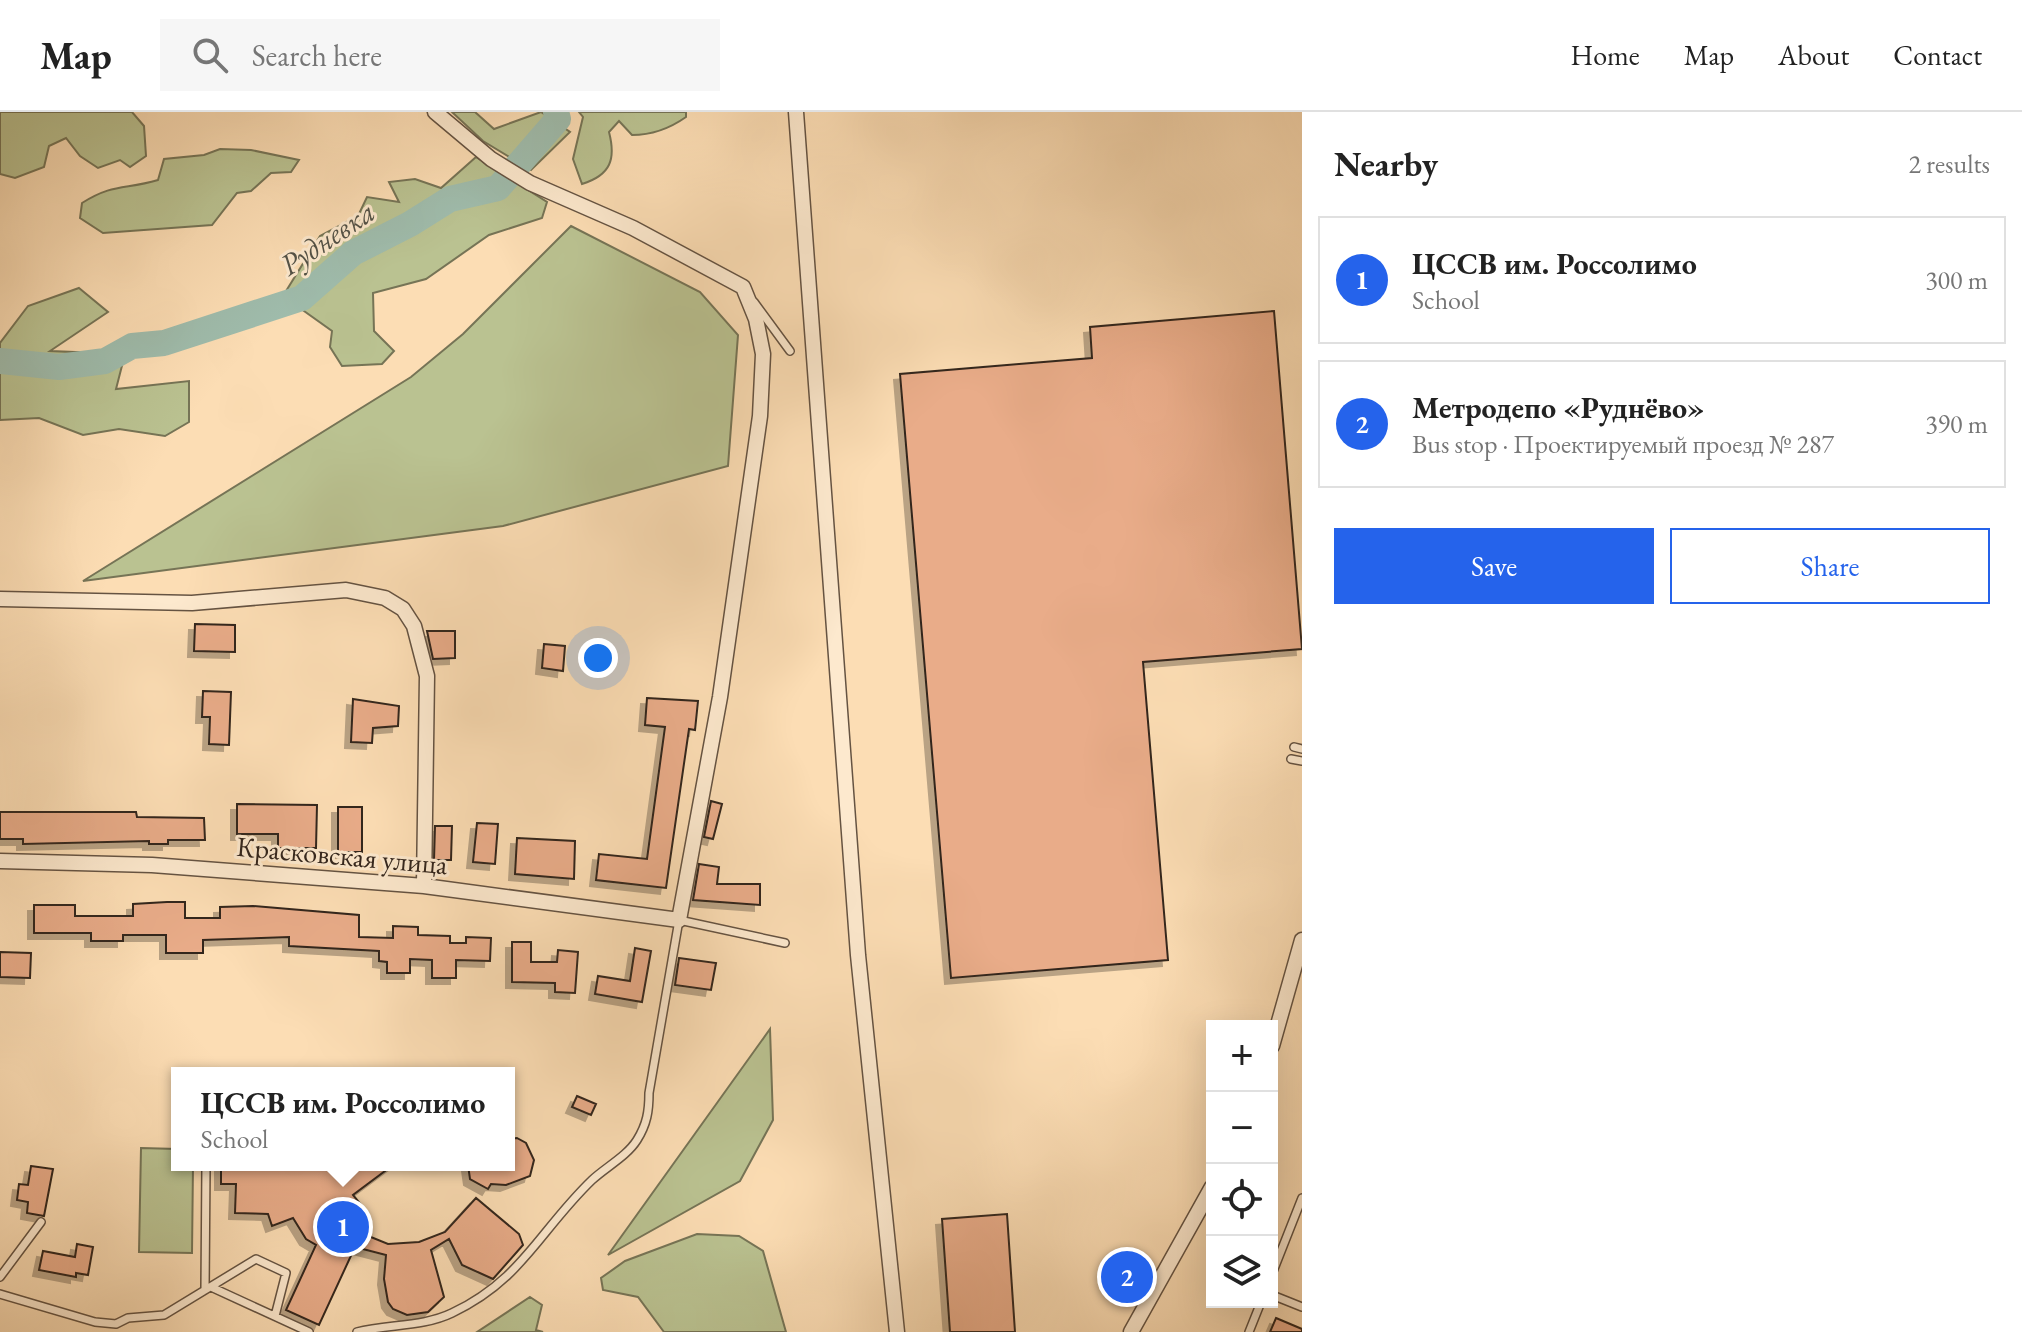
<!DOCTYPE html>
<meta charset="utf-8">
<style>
body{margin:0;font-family:"EB Garamond",serif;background:#f6f6f6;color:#222}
.controls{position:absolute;right:24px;bottom:24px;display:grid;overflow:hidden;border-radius:0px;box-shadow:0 8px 32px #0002}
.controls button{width:72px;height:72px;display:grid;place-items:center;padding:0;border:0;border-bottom:2px solid #e0e0e0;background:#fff;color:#222;font:40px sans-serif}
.you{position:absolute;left:598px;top:546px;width:28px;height:28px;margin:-20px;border:6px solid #fff;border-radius:50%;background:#1a73e8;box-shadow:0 0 0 12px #1a73e833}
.badge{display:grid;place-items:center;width:52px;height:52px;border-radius:50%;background:#2563eb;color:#fff;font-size:26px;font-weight:700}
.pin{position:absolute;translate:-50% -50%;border:4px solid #fff;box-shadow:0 2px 8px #0006}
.popup{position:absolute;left:171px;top:955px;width:344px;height:104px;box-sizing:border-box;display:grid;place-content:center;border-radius:0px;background:#fff;filter:drop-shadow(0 2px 6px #0005);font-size:26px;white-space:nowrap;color:#767676}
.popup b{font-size:30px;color:#222}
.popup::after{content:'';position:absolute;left:50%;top:100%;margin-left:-16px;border:16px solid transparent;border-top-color:#fff}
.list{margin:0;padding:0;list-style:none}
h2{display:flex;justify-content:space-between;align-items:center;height:104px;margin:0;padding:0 32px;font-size:34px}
h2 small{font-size:26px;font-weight:400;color:#767676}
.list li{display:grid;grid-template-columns:52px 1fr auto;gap:24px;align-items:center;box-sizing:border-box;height:128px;margin:0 16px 16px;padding:0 16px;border:2px solid #e0e0e0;border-radius:0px}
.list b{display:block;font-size:30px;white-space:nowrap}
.list p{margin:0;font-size:26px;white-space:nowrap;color:#767676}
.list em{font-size:26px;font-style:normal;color:#767676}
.actions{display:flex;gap:16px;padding:24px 32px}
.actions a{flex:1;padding:18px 0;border:2px solid #2563eb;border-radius:0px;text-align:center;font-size:28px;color:#2563eb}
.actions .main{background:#2563eb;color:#fff}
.icon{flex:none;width:44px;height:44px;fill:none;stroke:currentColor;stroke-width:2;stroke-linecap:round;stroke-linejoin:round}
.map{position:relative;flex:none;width:1302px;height:1220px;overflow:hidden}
header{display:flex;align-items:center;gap:48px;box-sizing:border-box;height:112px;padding:0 40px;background:#fff;border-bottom:2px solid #e0e0e0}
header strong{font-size:38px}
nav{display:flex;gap:44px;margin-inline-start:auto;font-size:28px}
.search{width:560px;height:72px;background:#f6f6f6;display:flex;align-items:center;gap:20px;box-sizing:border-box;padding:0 28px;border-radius:0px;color:#767676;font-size:30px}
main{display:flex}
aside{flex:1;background:#fff}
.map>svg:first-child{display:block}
.green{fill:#bac291;stroke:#767456;stroke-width:2}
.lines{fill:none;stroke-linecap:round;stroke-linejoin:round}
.river{stroke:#9fbcac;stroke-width:26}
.building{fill:#e9ac89;stroke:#33251c;stroke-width:2;filter:url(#shadow)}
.lane-casing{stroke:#655342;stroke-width:10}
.street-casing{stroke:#655342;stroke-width:17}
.lane{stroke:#fde9ce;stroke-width:7}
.street{stroke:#fde9ce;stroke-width:14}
.labels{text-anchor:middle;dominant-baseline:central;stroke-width:6;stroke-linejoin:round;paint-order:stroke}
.street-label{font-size:28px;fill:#33251c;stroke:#fde9ce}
.water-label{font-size:30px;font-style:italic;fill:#535247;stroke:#fde9ce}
</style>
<header>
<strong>Map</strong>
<div class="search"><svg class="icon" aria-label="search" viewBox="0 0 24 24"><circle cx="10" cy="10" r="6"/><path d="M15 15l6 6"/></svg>Search here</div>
<nav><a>Home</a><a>Map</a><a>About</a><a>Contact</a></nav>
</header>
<main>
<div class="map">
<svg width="1302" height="1220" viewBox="0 0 1302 1220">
<defs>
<filter id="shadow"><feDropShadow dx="-6" dy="6" stdDeviation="0" flood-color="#0004"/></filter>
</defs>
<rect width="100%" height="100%" fill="#fcddb4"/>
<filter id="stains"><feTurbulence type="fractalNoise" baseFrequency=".0025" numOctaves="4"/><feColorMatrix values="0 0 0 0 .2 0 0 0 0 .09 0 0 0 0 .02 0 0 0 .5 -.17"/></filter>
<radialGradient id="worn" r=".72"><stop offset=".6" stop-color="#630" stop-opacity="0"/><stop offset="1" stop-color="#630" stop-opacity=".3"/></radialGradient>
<path class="green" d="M0 0H132L144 14 146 44 130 55 120 48 98 56 80 44 66 26 49 34 44 55 15 66 0 62Z
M452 0H475L494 17 541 0 570 20 531 58 483 29Z
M579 0H686V5C669 17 653 23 632 23L619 9 609 20C616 47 611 63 582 72L573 47 583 5Z
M220 37 251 38 299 48 291 60 271 61 251 79 237 81 212 113 103 121 80 106 82 91C114 71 124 78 158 68L164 47 204 43Z
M476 45 547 90 542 106 489 123 426 167 373 181 374 219 394 239 382 252 342 254 330 235 332 219 283 184 320 124 358 104 367 85 399 90 389 70 415 67 441 76Z
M571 114 700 180 738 223 728 354 503 414 83 469 411 265 463 222Z
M79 176 108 200 50 239 125 242 116 277 189 269V310L165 324 119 317 83 323 39 306 0 308V231L28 194Z
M770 917 773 1008 740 1069 608 1143Z
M141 1036 177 1037V1053H193L192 1141 139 1140Z
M697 1122 739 1124 763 1139 786 1220H664L638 1185 603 1178 601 1166 625 1149Z
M530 1185 542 1193 536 1218 543 1220H477Z"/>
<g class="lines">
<path class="river" d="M0 249 59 255 105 249 132 234 164 231 302 186 353 141 410 112 450 87 498 76 558 7 556 0"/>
</g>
<path class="building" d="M1274 199 1302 537 1143 550 1168 848 951 866 900 262 1092 246 1090 215Z
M195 512 235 513V540L194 539Z
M427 519H455V546L433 547Z
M544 532 565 534 563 559 542 556Z
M203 579 231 580 229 633 209 632 210 605H202Z
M647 586 698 589 695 618 689 617 666 776 596 768 599 742 647 747 665 615 645 613Z
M353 587 399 594 398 614 373 616 372 631 351 630Z
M711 689 722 692 713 727 704 725Z
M237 692 317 693 316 736H278V722H237Z
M338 695H362V740H338Z
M0 700H136L137 705 204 706 205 728H168V732H149V729L23 732V727H0Z
M477 711 498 712 495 752 473 750Z
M435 714H452L451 748H434Z
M517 726 575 729 574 767 515 762Z
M699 752 719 755 717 772H760V793L693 788Z
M167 790H185V806H220V795L253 794 359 803V825L393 826V814L418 815V823L450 824V831H466V825L491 826 490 849 456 848V866H432V848L410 847V861H387V850L379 849V839L289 834V825L203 828V841H166V823H123V829H91V821H34V793H75V804H133V792Z
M512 830H531V850H557L558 838 578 840 575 881 555 880V871L512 870Z
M635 836 651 839 642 890 595 882 598 864 630 869Z
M0 840 31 841 30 866 0 865Z
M679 846 716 851 711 878 675 873Z
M577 984 596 992 591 1003 572 995Z
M517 1026 526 1031 534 1048 530 1064 506 1073 491 1072 488 1077 470 1067 468 1053H509V1027Z
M221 1053H393L353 1083 362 1094 361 1121 388 1132 419 1130 445 1120 476 1086 519 1122 523 1133 493 1167 462 1153 449 1127 431 1138 444 1185 428 1200 407 1203 393 1197 388 1190 384 1167 386 1143 355 1135 319 1213 286 1198 316 1133 306 1127 293 1106 272 1114 268 1102 235 1101 236 1072H221Z
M31 1054 53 1057 44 1104 27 1101 28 1090 17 1088 19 1072 28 1073Z
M1007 1102 1015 1220H950L942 1107Z
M77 1132 93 1135 88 1163 76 1161V1165L39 1158 43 1139 75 1145Z
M1276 1206 1302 1217V1220H1270Z"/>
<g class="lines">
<defs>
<path id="lane" d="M754 190 790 239
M1294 635 1302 637
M1291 647 1302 649
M1272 1162 1302 1086
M0 1165 41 1110
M211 1175 309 1220
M205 1178 206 1053
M0 1182 95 1210 116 1212 128 1206 164 1203 256 1147 286 1161 275 1204
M1272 1183 1302 1195
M357 1220C388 1212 423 1215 452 1201 522 1168 539 1119 592 1068 606 1055 627 1044 637 1028 647 1012 649 999 649 981L679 808 785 831
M1249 1220 1261 1190"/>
<path id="street" d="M796 0 858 843 897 1220
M0 487 192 491 346 478 385 486 403 497 414 514 427 564 424 774
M0 749 152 753 424 774 679 808 720 585 760 304 763 242 756 207 743 175 633 116 530 71 491 47 435 0
M1272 934 1302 828
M1131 1220 1212 1075"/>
</defs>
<use href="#lane" class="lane-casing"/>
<use href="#street" class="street-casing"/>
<use href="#lane" class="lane"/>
<use href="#street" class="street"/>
</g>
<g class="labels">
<g class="street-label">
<text transform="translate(342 743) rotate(5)">Красковская улица</text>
</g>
<g class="water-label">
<text transform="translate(327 126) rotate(-34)">Рудневка</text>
</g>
</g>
<rect width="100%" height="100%" filter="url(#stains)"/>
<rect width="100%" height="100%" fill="url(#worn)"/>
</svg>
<div class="controls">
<button>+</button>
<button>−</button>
<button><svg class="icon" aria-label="locate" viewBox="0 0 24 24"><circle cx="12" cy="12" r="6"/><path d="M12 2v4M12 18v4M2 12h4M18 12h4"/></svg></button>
<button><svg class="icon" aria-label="layers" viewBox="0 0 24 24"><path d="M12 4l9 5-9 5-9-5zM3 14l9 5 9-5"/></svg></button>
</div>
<div class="you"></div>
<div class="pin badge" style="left:343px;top:1115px">1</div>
<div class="popup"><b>ЦССВ им. Россолимо</b>School</div>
<div class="pin badge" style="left:1127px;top:1165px">2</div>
</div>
<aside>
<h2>Nearby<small>2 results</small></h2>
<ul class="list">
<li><span class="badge">1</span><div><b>ЦССВ им. Россолимо</b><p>School</p></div><em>300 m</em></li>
<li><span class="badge">2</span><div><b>Метродепо «Руднёво»</b><p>Bus stop · Проектируемый проезд № 287</p></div><em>390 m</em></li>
</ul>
<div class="actions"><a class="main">Save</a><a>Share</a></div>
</aside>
</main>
